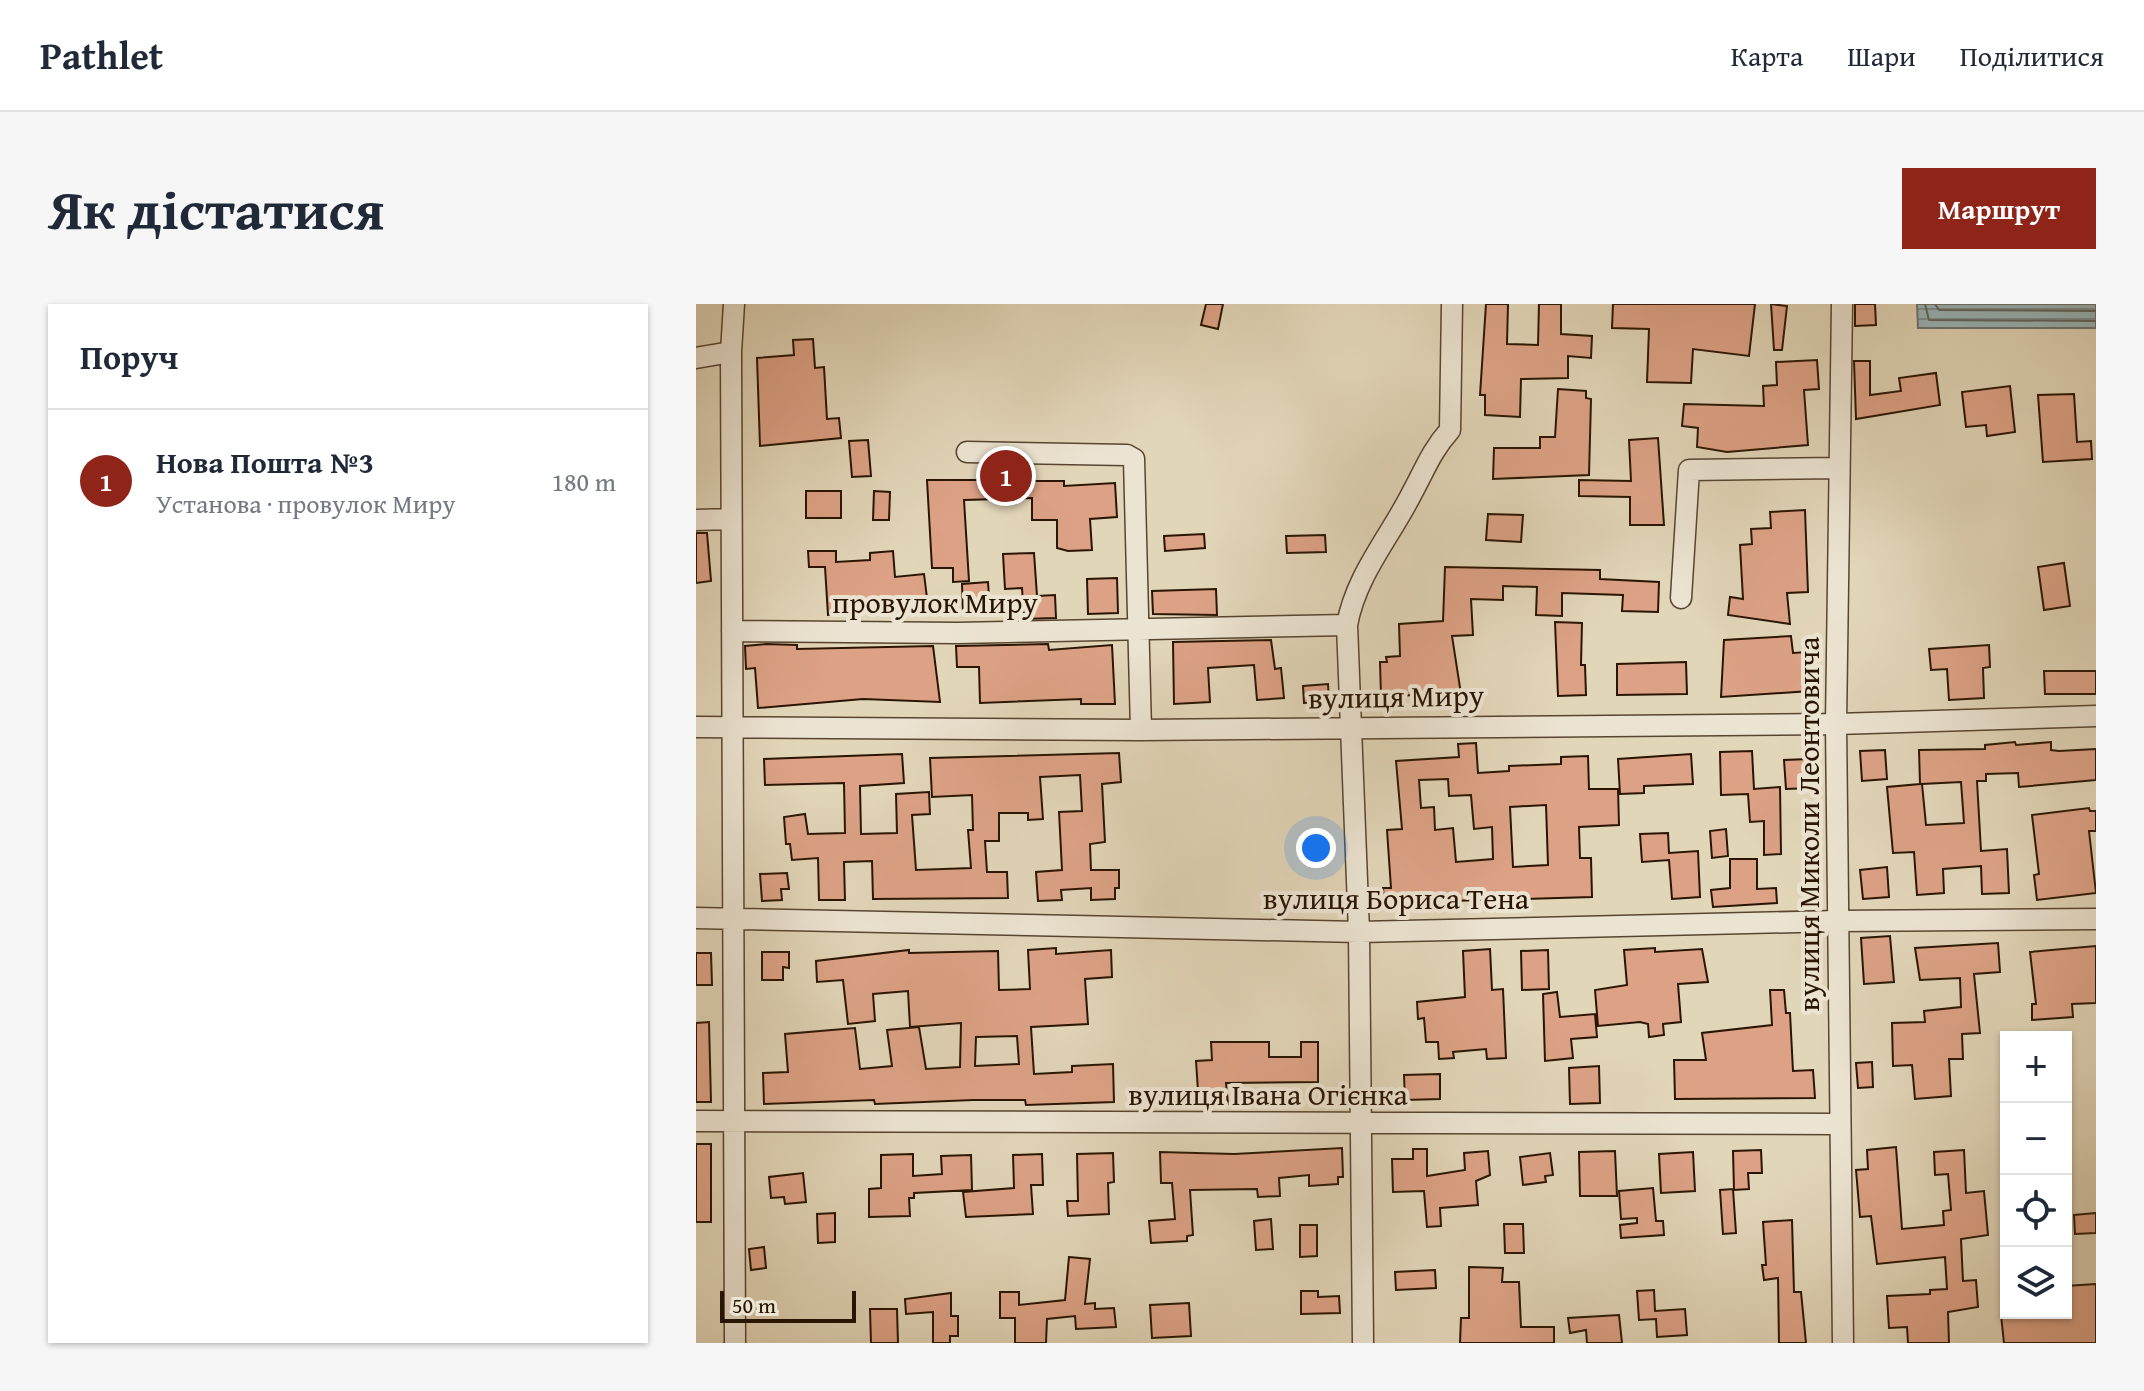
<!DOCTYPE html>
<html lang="uk">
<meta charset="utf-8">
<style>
body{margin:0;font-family:"Gentium Book Plus",serif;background:#f6f6f7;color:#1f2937}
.controls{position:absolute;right:24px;bottom:24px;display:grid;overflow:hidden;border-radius:0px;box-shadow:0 2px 6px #0004}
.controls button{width:72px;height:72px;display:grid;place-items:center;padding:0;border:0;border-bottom:2px solid #e0e1e3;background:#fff;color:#1f2937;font:40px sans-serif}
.scale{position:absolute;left:24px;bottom:20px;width:136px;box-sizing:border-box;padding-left:8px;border:4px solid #2a1502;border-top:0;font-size:22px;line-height:28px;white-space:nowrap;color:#2a1502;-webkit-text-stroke:6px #ece4d2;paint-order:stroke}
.you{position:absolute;left:620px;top:544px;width:28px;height:28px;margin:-20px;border:6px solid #fff;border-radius:50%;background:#1a73e8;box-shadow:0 0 0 12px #1a73e833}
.badge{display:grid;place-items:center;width:52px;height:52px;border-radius:50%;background:#8f2418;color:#fff;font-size:26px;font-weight:700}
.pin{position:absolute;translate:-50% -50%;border:4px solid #fff;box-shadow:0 2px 8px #0006}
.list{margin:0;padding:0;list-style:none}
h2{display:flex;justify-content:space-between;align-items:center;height:104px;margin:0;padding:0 32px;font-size:34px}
h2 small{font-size:26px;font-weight:400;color:#747a83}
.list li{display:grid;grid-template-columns:52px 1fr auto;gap:24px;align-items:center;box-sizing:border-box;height:144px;padding:0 32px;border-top:2px solid #e0e1e3}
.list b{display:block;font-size:30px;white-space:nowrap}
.list p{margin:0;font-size:26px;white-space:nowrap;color:#747a83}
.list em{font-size:26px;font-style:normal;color:#747a83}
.icon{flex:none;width:44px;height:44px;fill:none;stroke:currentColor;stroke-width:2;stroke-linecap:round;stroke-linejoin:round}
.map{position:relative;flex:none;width:1400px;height:1039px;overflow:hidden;border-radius:0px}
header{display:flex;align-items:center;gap:48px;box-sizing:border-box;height:112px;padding:0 40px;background:#fff;border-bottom:2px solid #e0e1e3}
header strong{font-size:38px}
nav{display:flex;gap:44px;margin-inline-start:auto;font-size:28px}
.intro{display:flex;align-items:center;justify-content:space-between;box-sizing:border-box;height:192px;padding:0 48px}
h1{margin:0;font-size:56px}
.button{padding:20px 36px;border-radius:0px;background:#8f2418;color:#fff;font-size:28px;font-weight:700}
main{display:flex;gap:48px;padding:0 48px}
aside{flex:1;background:#fff;border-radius:0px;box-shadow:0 2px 6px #0004}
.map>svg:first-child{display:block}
.water{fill:url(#water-rules);stroke:#6d7670;stroke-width:2}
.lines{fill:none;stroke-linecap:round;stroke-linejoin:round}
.shore{stroke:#62665e;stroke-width:2}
.building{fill:#dda286;stroke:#2a1502;stroke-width:2;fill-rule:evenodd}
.minor-casing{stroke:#584530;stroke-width:23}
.minor{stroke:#ece4d2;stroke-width:20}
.labels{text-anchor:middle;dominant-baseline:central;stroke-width:8;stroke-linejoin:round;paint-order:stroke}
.street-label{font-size:30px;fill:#2a1502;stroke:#ece4d2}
</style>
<header>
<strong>Pathlet</strong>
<nav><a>Карта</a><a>Шари</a><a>Поділитися</a></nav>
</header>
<div class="intro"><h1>Як дістатися</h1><a class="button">Маршрут</a></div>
<main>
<aside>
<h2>Поруч<small></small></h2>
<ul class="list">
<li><span class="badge">1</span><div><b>Нова Пошта №3</b><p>Установа · провулок Миру</p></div><em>180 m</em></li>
</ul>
</aside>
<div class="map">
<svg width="1400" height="1039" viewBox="0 0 1400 1039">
<defs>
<pattern id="water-rules" width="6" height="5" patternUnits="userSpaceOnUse" patternTransform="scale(2)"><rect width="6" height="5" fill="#99b6ba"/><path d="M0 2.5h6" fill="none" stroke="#7d9395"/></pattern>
</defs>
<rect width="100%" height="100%" fill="#e2d6b9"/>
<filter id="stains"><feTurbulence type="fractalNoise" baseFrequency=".0025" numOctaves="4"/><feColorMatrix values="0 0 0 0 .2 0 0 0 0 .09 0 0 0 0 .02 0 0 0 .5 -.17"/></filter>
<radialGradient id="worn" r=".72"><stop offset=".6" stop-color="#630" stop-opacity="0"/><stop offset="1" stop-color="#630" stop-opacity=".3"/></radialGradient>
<path class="water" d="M1221 0H1400V24H1222Z"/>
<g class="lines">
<path class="shore" d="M1229 0 1233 16 1400 17
M1239 0 1243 6 1400 7"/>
</g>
<path class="building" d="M510 0H527L522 25 505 21Z
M790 0H812L811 40 842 41 843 0H865V30L896 32 895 54 872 52V74L825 75 824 113 789 111V91H784Z
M917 0H1059L1053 52 997 45 995 79 951 78 953 25 916 24Z
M1075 0 1091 2 1086 46H1078Z
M1159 0H1179L1180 21 1159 22Z
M117 35 119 64 128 63 131 115 143 114 145 134 64 142 61 54 98 51 97 36Z
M1121 56 1123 85 1108 86 1112 141 1031 148 1001 143 1002 124 986 122 988 100 1068 102 1067 82 1081 81 1080 58Z
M1158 57H1174V91L1205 87 1203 74 1240 69 1244 101 1160 115Z
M1314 82 1319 128 1291 132 1290 121 1270 123 1266 88Z
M862 85 890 87V94L895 95 893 171 797 175 798 144H844V133H859Z
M1378 90 1381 138 1395 137 1396 155 1347 158 1342 91Z
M962 134 968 221H934V193L883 192V176L935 177 933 136Z
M172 136 175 172 156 173 153 137Z
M313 165V177H368V182L419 179 421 213 394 215 396 246 372 247 361 244V216H336V194L268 196 273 277 257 278V264H236L231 176H284V166Z
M110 187H145V214H110Z
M178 187 194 188 193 216H177Z
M1109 206 1112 288 1091 289 1094 320 1032 311 1034 293 1047 295 1044 241 1056 240 1055 225 1075 224 1074 208Z
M792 210 827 211 825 238 790 236Z
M0 229H11L15 277 0 279Z
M508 230 509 244 469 247 468 232Z
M629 231 630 248 591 249 590 232Z
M112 247H140V258L174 256V249L197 247 199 273 228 270 232 302 132 311 129 263H113Z
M338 249 341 292 359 291 360 314 328 315 326 284 309 285 307 250Z
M1368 259 1374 302 1348 306 1342 263Z
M749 263 904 266V275L963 278 962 308 926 307 927 291 866 289V312L840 311 841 283 807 282V296L775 295 777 331 756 332 765 390 685 392 684 358H691L690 353 704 352 703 320 747 317Z
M421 274 422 309 392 310 391 275Z
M292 278 294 308 267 310 266 280Z
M520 285 521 311 457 310 456 287Z
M859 318 886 319 885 361H889L890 391 862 392Z
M1095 332 1097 349 1111 348 1114 387 1025 393 1028 336Z
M575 336 579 365 585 364 588 394 561 396 558 361 512 364 514 398 478 400 477 338Z
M70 340 101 341V345L237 342 244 398 167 395 62 404 59 364 50 365 49 342Z
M352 340 353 346 416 341 419 400H385V395L284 399 283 363H261L260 342Z
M1293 341 1294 363 1287 364 1288 394 1253 396 1251 365 1235 366 1233 345Z
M990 358 991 390 921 391V360Z
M1348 367H1400V390H1349Z
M632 380 633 398 608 399 607 382Z
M1319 438 1320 441 1355 438V446L1363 447 1400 445V476L1323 483 1322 469 1290 470V477H1281L1285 547 1311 545 1313 589 1286 590 1285 562 1247 565 1248 589 1221 591 1218 548 1197 549 1191 483 1224 480 1223 446 1289 445V441ZM1265 478 1268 519 1230 521 1226 480Z
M780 439 782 469 813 467V462L865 460V453L892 452 893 485H922L923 521 883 523 884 554H895L896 593 754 597 753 592 705 596V601L688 602 687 584H695L691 526 706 525 700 457 763 453 762 440ZM752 475 753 492 775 491 778 525 796 523 797 555 760 558 757 524 739 526 738 503 725 504 723 476ZM850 501 852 561 817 563 814 503Z
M1189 446 1191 475 1166 477 1164 447Z
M1056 447 1058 485 1084 483 1085 550 1068 551V517L1054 518 1052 490 1025 491 1024 448Z
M423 449 425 478 406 480 409 538 394 540 395 566H423V584H419V595L395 596V584L365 586 366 596 342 597 340 568 366 566 363 508 386 507 384 471 344 473 347 515 332 516V509H303V537H289L291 568H311L312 594 177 595 176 557 148 558 149 596H123L122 554 96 556 94 540H90L88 513 109 510 112 530 149 529 148 479 69 481 68 455 206 450 208 479 164 482 165 530 201 529 200 490 233 488 234 510 216 511 220 566 275 564 272 526H277L276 491 236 493 234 454Z
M995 450 997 480 948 482V489L924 490 922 455Z
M1113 455 1115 484 1090 485 1088 456Z
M1393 504 1394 507H1400V527H1393L1400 589 1341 596 1338 571 1343 570 1336 511Z
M1030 525 1032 552 1016 554 1014 527Z
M972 529 973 549 1002 547 1004 593 976 595 973 556 946 558 944 530Z
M1034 555H1061V585L1080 584 1081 599 1017 603 1015 586 1034 584Z
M1191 563 1193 593 1167 595 1164 566Z
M91 569 93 585H85L86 596 66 597 64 570Z
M1194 632 1198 678 1168 680 1165 634Z
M1302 639 1304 668 1278 670 1284 729 1266 730 1267 755H1253L1255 792 1219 795 1216 761 1197 762 1196 719 1229 718 1228 707 1265 703 1264 674 1224 676 1219 644Z
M1400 642V699L1376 700 1377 713 1336 716V700H1340L1334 648Z
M360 644V650L415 646 416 673 389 675 392 720 335 723 338 770 376 768V762L417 760 418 798 330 801 329 796H277L179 800 178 796 68 800 67 769 92 768 89 730 159 724 164 765 196 762 191 726 223 723 230 765 264 763 265 719 214 723 212 687 177 690 179 717 152 720 147 676 121 678 120 657 213 646V649L302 647 303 686 334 685 332 646ZM321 732 323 760 279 762 280 733Z
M959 644V648L1006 645 1012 678 982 680 985 718 967 720 968 731 953 733 952 720 944 718 902 722 899 686 931 681 928 646Z
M794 645 796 686 807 685 810 754 791 755 790 745 757 748 758 754 743 755 742 738H730L728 714 722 715 721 698 769 693 767 647Z
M852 646 853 685 826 686 825 647Z
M66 648H93V664L87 663V676H66Z
M0 649H15L16 681H0Z
M1074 686H1088L1090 709H1094L1097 767 1117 766 1119 794 979 795 978 756H1010L1006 729 1076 721Z
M861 688 864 713 899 710 901 733 875 735 877 754 849 757 847 690Z
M13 718 15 798H0V719Z
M515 738H573V753H605V738H622V778L530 779 532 800 503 802 500 757 516 756Z
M1176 758 1177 783 1162 784 1160 759Z
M903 762 904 799 874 800 873 764Z
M744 770V795L709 796 708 771Z
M0 840H15V918H0Z
M1200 843 1206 925 1248 921 1247 907 1255 906 1252 870 1239 871 1238 848 1268 846 1270 889 1288 887 1292 931 1265 935 1267 977 1280 976 1282 1003 1252 1008 1253 1039H1212L1211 1023 1193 1024 1191 992 1234 990V986L1251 985 1249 953 1181 960 1175 912 1164 913 1160 866 1172 865 1171 846Z
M646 844 647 873H642V880L613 882V871L583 874 584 892 562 893 561 885 494 886 497 931 491 932V937L455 939 453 917 479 915 476 879H465L464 848 538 850Z
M717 845H731V872L769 866 768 849 792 847 794 871 780 877 782 901 744 904 745 922 731 923 728 887 697 888 696 855H717Z
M1065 846 1066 869H1052L1053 885 1038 886 1037 847Z
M919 847 921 892H884L883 848Z
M997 848 999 887 965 889 963 850Z
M417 849 418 878 412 879 413 910 372 912 371 897H382L381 850Z
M854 849 857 871 849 872 850 878 827 881 824 853Z
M217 850V872L246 870 245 852 275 851 276 886 218 889V894H213L214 912 173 913V885L185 884V851Z
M346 850 347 881H335L337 910 270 913 267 888 318 884 317 851Z
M107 869 110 898 89 900 88 893 75 894 73 873Z
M957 884 960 917H967L968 931 925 934 924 921 941 919V914L925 915 923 887Z
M1037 885 1040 929 1027 930 1024 886Z
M139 909V938L122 939 121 910Z
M1400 909V929L1379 930 1378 911Z
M575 915 577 945 560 946 558 917Z
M1096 916 1098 988H1105L1110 1039H1083L1082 974 1068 976 1066 961H1070L1067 918Z
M808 920H827L828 949H809Z
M604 921H621V952L604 953Z
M68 943 70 964 55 966 53 945Z
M373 953 394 955 389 1000 399 999V1005L418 1004 420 1023 380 1025 379 1012 351 1015 350 1039H319V1014H304V988H323V1001L369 996Z
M773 963 807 964 806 978H823L825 1023H858V1039H764L765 1014H773Z
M739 966 740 984 700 986 699 968Z
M1400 980V1039H1308L1305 1011 1370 1009V982Z
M958 986 959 1007 989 1005 991 1031 961 1033 960 1015 943 1016 941 987Z
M605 987H622V993L643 992 644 1009 605 1010Z
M255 989V1012H262V1032H254V1039H237V1008L210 1010 209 995Z
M493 999 495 1032 456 1034 454 1001Z
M174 1005H201L202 1039H175Z
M923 1011 926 1039H891L890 1026 874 1029 872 1014Z"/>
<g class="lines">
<defs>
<path id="minor" d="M38 0 35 48 39 1039
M1146 0 1140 420 1147 1039
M0 54 35 48
M271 148 431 151 438 155 445 426
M0 216 35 215
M985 294 993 166 1142 164
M36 327 261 329 651 321
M0 423 445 426 1140 420 1400 412
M0 614 663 628 1142 617 1400 615
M0 817 1143 820
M667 1039 663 628 651 321C660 271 694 233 716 189 729 165 736 146 754 126L756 0"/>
</defs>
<use href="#minor" class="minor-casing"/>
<use href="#minor" class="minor"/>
</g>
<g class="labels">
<g class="street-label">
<text x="239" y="298">провулок Миру</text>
<text transform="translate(700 392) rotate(-1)">вулиця Миру</text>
<text transform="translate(1112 520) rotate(-90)">вулиця Миколи Леонтовича</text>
<text x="700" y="594">вулиця Бориса Тена</text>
<text x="572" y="790">вулиця Івана Огієнка</text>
</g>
</g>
<rect width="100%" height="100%" filter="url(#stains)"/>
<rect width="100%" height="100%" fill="url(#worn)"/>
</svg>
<div class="controls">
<button>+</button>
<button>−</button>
<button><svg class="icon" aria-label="locate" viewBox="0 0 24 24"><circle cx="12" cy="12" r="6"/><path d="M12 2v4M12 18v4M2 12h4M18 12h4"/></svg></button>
<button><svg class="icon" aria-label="layers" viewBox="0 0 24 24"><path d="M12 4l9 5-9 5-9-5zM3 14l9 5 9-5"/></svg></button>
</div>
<div class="scale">50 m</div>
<div class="you"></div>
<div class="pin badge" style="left:310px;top:172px">1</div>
</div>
</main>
